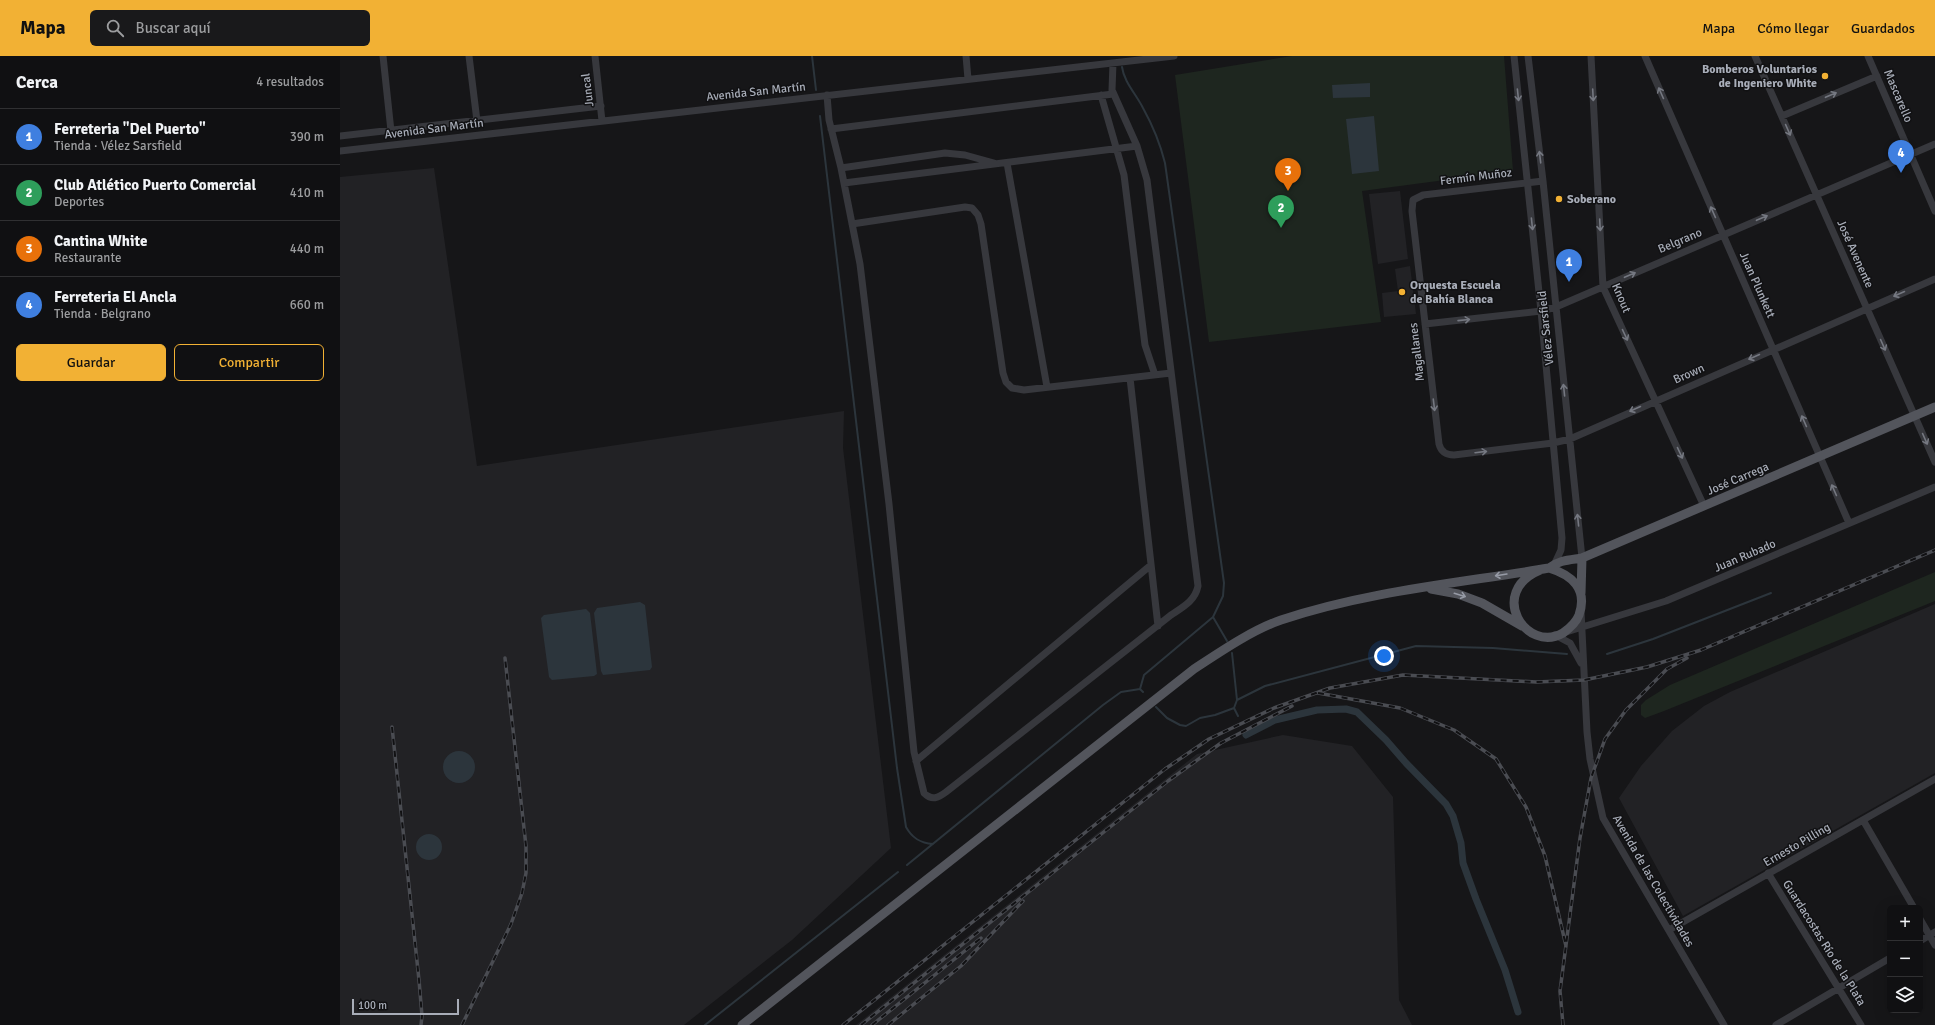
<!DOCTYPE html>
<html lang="es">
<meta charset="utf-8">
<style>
body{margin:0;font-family:Signika,sans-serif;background:#19191b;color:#f1f3f6}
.controls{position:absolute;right:12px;bottom:12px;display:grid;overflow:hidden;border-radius:6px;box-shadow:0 4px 16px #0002}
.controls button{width:36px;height:36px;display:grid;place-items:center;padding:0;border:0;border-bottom:1px solid #303032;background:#101012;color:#f1f3f6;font:20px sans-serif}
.scale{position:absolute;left:12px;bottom:10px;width:107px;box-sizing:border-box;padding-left:4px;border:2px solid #a8adb8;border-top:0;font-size:11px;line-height:14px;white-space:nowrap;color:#a8adb8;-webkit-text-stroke:3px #111113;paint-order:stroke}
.you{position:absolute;left:1044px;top:600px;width:14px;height:14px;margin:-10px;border:3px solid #fff;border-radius:50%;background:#1a73e8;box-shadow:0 0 0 6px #1a73e833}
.badge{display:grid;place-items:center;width:26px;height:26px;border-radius:50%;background:#f2b134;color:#fff;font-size:13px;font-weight:700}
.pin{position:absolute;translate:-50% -33px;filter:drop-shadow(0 1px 2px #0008)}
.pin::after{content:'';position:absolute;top:21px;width:14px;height:12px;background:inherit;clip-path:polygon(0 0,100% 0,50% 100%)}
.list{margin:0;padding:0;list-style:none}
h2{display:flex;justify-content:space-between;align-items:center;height:52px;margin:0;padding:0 16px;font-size:17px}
h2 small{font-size:13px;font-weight:400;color:#9c9d9f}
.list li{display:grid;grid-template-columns:26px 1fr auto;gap:12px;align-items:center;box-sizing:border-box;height:56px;padding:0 16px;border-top:1px solid #303032}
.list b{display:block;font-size:15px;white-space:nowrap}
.list p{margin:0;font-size:13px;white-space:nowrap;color:#9c9d9f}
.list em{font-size:13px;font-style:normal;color:#9c9d9f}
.actions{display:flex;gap:8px;padding:12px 16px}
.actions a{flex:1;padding:9px 0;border:1px solid #f2b134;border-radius:6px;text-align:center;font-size:14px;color:#f2b134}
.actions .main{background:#f2b134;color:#111}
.icon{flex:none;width:22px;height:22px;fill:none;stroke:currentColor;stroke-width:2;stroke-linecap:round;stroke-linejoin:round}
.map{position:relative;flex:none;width:1595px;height:969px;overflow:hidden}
header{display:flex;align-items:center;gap:24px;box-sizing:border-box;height:56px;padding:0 20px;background:#f2b134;color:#111}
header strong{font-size:19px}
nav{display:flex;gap:22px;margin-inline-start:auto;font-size:14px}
.search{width:280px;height:36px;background:#19191b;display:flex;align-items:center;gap:10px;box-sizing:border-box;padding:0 14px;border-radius:6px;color:#9c9d9f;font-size:15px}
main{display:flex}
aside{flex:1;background:#101012}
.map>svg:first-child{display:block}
.built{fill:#222225}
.green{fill:#1e261f}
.water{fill:#2c353c}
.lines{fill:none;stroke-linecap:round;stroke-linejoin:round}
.stream{stroke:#2c353c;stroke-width:2}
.canal{stroke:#2c353c;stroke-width:7}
.minor{stroke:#37383d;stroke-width:7}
.major{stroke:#53555c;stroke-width:9}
.rail-casing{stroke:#4a4c52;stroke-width:3.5}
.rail{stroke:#111113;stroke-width:2;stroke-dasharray:6;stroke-linecap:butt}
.oneway{stroke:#757881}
.oneway2{stroke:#979ba6}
.poi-dot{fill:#f2b134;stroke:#111113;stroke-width:1.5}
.labels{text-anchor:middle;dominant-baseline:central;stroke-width:3;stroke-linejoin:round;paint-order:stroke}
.poi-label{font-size:12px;font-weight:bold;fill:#a8adb8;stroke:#111113;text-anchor:start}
.street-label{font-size:12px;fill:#a8adb8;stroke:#111113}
</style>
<header>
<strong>Mapa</strong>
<div class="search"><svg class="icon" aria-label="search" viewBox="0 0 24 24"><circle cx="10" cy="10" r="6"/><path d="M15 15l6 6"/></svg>Buscar aquí</div>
<nav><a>Mapa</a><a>Cómo llegar</a><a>Guardados</a></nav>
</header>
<main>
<aside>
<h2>Cerca<small>4 resultados</small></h2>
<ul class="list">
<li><span class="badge" style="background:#3f7fe0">1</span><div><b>Ferreteria &quot;Del Puerto&quot;</b><p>Tienda · Vélez Sarsfield</p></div><em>390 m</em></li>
<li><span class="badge" style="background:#2e9e5b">2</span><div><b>Club Atlético Puerto Comercial</b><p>Deportes</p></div><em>410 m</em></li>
<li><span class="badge" style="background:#e8710a">3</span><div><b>Cantina White</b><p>Restaurante</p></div><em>440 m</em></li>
<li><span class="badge" style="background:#3f7fe0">4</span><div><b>Ferreteria El Ancla</b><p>Tienda · Belgrano</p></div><em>660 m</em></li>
</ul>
<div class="actions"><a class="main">Guardar</a><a>Compartir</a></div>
</aside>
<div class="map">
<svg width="1595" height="969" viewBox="0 0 1595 969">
<rect width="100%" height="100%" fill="#161618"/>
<path class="built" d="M94 112 137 410 504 355 503 392 551 792 452 884 344 969H0V121Z
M1060 135 1068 203 1038 208 1029 138Z
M1070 210 1076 258 1044 261 1042 237 1058 235 1055 213Z
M1595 548V717L1343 860 1279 742 1301 710 1332 675 1364 650 1390 636Z
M943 679 1012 690 1053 741 1059 944 1072 969H516L857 698Z"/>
<path class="green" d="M952 0H1164L1173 115 1022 135 1041 266 869 286 835 19Z
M1595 516V545L1324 655 1305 662 1301 659V649L1306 644 1330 629Z"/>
<path class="water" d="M1030 27V41L993 42 992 29Z
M1034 60 1039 115 1012 118 1006 63Z
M300 546 305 549 312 611 310 614 263 619 261 615 254 557 257 552Z
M246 553 250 557 257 618 254 620 212 624 209 621 201 562 204 559Z
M103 711a16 16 0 1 1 32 0a16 16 0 1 1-32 0Z
M76 791a13 13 0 1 1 26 0a13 13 0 1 1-26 0Z"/>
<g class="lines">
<path class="stream" d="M472 0 476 34
M782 11C784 26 796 38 803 52 813 70 820 87 825 107L884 527 883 540 873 561 804 619 800 633 803 636
M480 60 557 712 566 771C572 782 580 787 593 788
M873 561 887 585
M892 597 897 644 894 652 898 660
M1267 598 1313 583 1431 537
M897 644 925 630 1076 590 1153 592 1227 598
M816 651 827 662 840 669 846 670 860 662 875 659 894 652
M567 809 763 649 781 636 800 633
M365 969 558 816"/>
<path class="canal" d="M906 679 935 664 977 654 1006 653 1017 656 1046 684 1066 707 1106 748 1113 760 1121 787 1123 807 1136 843 1165 914 1178 956"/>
<path class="minor" d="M43 0 51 75
M129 0 137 65
M255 0 262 65
M626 0 628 23
M1174 0 1201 255 1222 482 1221 494 1215 507
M1188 0 1203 125 1242 502
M1251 0 1263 231 1364 450
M1305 0 1509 467
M1415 0 1595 406
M1528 0 1595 155
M487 39 489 64 501 112 520 208 549 448 574 696 584 737C592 745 598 742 606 736L831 559C843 551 855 545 858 530L807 124 797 90 772 34 773 7
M761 39 784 119 805 289 815 319
M1442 60 1537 20
M491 73 773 38
M0 80 261 50
M0 95 834 0
M667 107 707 331
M501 112 605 97 625 99 654 107
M1203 125 1083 139 1073 144 1072 155 1099 388C1101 396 1106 399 1114 399L1213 387 1230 383 1595 223
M504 127 797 90
M512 168 625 151 632 152 638 159 641 168 663 317 666 326 672 332 684 334 831 317
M1085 268 1201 255 1216 251 1595 88
M790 322 818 570
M1241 555 1247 676 1250 703 1263 762 1384 969
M1223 577 1326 545 1595 431
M1215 579 1230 587 1241 607
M576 705 811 509
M1523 764 1574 852
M1428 817 1521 969
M1580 863 1595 889
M1329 874 1595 723
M1580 885 1595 876
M1436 969 1550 902"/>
<path class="major" d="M1209 512C1219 504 1230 504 1242 502L1595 351
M1091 533 1118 538 1142 547 1182 570
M1241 537 1242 502
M402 969 854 613C880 596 912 574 941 564 1028 535 1120 527 1209 512 1232 519 1248 533 1239 559 1236 567 1230 572 1223 577 1186 598 1147 536 1200 514"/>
<defs>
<path id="rail" d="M978 637 1060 652 1114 674 1156 703 1186 751 1205 800 1226 890
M52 671 79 924 82 960 81 969
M122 969 171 868 182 837 186 817V790L165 602
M503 969 825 713 869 683 934 652 990 632 1063 619 1196 626 1244 624 1307 611 1361 594 1595 494
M521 969 828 725 881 687 952 650
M532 969 641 882
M548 969 621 910 683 845
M1223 969 1220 935 1240 782 1251 722 1265 683 1286 654 1327 613 1347 602"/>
</defs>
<use href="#rail" class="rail-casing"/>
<use href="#rail" class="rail"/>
</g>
<defs><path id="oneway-shaft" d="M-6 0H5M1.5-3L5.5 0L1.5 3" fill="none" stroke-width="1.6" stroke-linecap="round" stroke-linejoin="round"/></defs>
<g class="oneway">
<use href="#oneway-shaft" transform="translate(1321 37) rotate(-114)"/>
<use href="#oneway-shaft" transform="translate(1178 39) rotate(84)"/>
<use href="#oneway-shaft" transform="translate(1253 39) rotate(87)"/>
<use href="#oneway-shaft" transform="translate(1491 39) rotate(-23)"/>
<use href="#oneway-shaft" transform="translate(1448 74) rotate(66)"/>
<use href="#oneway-shaft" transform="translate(1200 101) rotate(-97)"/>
<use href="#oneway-shaft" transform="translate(1373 156) rotate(-114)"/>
<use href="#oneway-shaft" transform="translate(1422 162) rotate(-23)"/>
<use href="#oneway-shaft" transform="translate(1192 168) rotate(84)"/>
<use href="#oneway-shaft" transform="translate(1260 169) rotate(87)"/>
<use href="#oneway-shaft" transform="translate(1290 219) rotate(-23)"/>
<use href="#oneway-shaft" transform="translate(1559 238) rotate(156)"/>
<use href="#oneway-shaft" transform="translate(1124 264) rotate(-6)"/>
<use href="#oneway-shaft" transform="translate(1285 279) rotate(65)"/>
<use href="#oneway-shaft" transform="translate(1543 289) rotate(66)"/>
<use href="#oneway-shaft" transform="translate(1414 301) rotate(156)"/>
<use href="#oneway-shaft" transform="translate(1224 334) rotate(-96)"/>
<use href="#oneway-shaft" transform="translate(1094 349) rotate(83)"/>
<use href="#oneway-shaft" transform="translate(1295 353) rotate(156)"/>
<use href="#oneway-shaft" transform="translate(1464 365) rotate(-114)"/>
<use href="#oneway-shaft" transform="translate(1585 383) rotate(66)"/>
<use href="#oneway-shaft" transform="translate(1141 396) rotate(-7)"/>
<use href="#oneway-shaft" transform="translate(1340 397) rotate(65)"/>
<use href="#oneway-shaft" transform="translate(1494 434) rotate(-114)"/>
<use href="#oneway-shaft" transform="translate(1238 464) rotate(-96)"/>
</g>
<g class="oneway2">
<use href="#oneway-shaft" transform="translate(1161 519) rotate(171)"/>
<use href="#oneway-shaft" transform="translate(1120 539) rotate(17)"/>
</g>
<g class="poi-dot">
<circle cx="1485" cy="20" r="4"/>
<circle cx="1219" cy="143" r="4"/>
<circle cx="1062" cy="236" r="4"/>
</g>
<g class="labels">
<g class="poi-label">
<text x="1477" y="13" text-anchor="end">Bomberos Voluntarios<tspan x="1477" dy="14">de Ingeniero White</tspan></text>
<text x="1227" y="143">Soberano</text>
<text x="1070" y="229">Orquesta Escuela<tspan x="1070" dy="14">de Bahía Blanca</tspan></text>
</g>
<g class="street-label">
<text transform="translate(248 34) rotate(-97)">Juncal</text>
<text transform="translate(416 36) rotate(-6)">Avenida San Martín</text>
<text transform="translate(1558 40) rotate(67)">Mascarello</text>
<text transform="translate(94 73) rotate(-7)">Avenida San Martín</text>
<text transform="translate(1136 121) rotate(-7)">Fermín Muñoz</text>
<text transform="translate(1340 185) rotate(-23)">Belgrano</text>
<text transform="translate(1515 198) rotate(66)">José Avenente</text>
<text transform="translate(1417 229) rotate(66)">Juan Plunkett</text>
<text transform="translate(1281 242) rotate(67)">Knout</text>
<text transform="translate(1206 272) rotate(-96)">Vélez Sarsfield</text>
<text transform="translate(1077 296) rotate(-97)">Magallanes</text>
<text transform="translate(1349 318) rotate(-24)">Brown</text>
<text transform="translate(1398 423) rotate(-23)">José Carrega</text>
<text transform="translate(1405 500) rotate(-23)">Juan Rubado</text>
<text transform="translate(1457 789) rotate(-30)">Ernesto Pilling</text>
<text transform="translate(1313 825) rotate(60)">Avenida de las Colectividades</text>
<text transform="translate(1484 887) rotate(58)">Guardacostas Río de la Plata</text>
</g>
</g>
</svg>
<div class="controls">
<button>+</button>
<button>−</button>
<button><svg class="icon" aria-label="layers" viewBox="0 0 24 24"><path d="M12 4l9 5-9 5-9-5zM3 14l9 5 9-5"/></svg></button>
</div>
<div class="scale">100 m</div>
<div class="you"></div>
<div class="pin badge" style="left:1229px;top:226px;background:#3f7fe0">1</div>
<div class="pin badge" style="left:941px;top:172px;background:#2e9e5b">2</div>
<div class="pin badge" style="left:948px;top:135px;background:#e8710a">3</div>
<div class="pin badge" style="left:1561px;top:117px;background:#3f7fe0">4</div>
</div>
</main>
